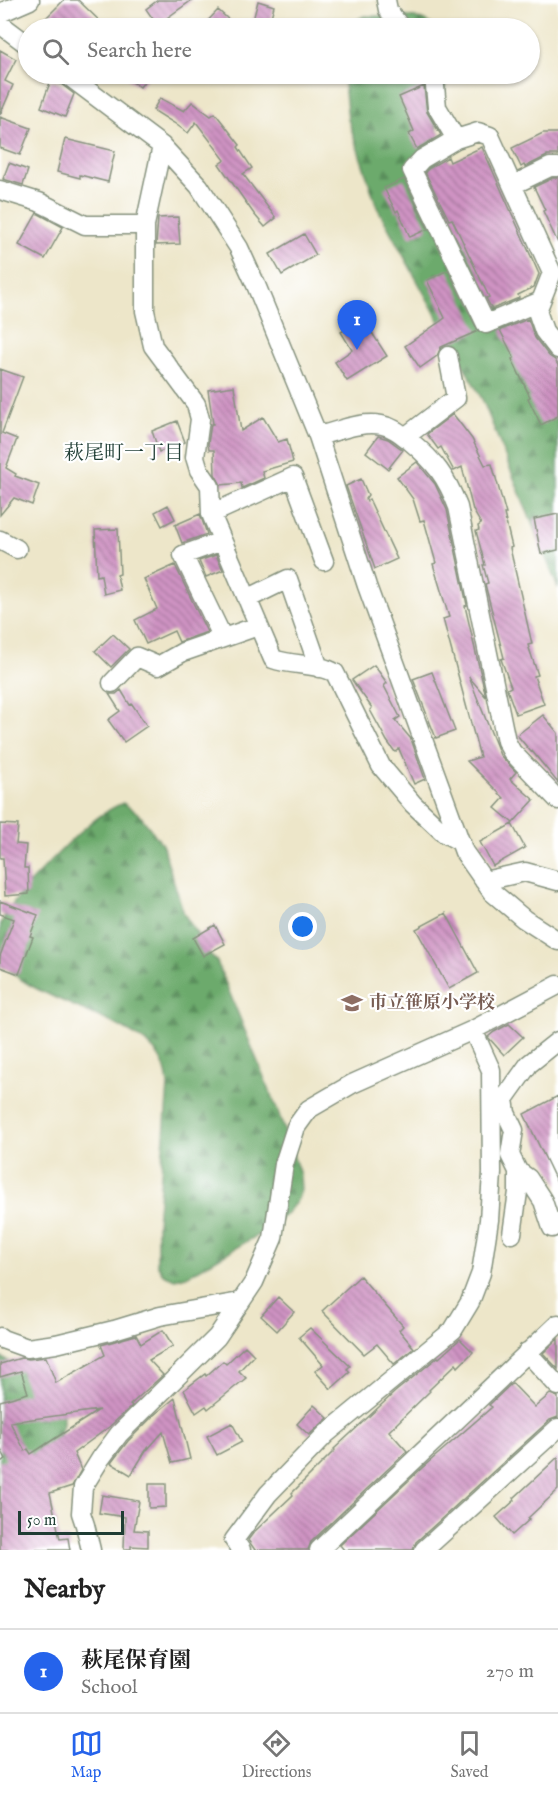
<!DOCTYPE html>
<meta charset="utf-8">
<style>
body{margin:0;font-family:"IM FELL English","Noto Serif JP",serif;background:#f6f6f6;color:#222}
.scale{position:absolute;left:18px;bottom:15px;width:106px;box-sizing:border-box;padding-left:6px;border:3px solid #1f3d34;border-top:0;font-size:16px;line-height:21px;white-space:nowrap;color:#1f3d34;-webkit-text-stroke:4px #fff;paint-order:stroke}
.you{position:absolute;left:303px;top:927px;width:21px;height:21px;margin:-15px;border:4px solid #fff;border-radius:50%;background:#1a73e8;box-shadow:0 0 0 9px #1a73e833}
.badge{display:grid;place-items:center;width:39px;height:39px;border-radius:50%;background:#2563eb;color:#fff;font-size:20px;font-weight:700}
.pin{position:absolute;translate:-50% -50px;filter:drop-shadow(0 2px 3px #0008)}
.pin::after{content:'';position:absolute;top:32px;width:21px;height:18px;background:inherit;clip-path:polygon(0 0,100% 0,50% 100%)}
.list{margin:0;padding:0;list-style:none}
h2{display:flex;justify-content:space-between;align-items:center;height:78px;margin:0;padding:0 24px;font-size:26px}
h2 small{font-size:20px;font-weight:400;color:#767676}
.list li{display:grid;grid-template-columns:39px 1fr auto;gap:18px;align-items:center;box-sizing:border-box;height:84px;padding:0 24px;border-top:2px solid #e0e0e0}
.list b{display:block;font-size:22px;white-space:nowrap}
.list p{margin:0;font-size:20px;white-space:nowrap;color:#767676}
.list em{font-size:20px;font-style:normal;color:#767676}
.icon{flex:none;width:33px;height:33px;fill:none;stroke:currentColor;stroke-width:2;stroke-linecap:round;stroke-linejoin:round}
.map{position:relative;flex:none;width:558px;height:1550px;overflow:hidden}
.search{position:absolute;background:#fff;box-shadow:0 2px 4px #0004;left:18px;right:18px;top:18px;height:66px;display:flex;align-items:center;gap:15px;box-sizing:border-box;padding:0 21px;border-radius:33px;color:#767676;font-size:22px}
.sheet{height:162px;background:#fff}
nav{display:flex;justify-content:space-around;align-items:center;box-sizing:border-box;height:84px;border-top:2px solid #e0e0e0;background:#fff;font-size:16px;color:#767676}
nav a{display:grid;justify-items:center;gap:3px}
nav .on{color:#2563eb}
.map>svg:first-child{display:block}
.forest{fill:url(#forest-firs);stroke:#467450;stroke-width:1.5}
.building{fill:url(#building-back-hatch);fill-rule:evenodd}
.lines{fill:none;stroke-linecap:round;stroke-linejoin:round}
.minor-casing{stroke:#86927e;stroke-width:21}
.minor{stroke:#fff;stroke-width:18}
.labels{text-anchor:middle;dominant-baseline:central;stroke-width:4.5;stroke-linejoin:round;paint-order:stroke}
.education-label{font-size:18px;font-weight:bold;fill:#785e54;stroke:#fff;text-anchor:start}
.neighbourhood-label{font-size:20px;fill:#1f3d34;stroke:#fff}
</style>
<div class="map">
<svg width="558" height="1550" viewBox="0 0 558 1550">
<defs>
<pattern id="forest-firs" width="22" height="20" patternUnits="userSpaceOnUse" patternTransform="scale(1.5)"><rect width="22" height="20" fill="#6caa6c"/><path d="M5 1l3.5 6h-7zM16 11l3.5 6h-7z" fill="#588c5a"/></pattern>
<pattern id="building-back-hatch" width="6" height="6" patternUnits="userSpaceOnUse" patternTransform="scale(1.5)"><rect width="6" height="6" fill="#cf93c3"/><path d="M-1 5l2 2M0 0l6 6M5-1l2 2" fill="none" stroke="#a7799f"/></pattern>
</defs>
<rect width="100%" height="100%" fill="#fff"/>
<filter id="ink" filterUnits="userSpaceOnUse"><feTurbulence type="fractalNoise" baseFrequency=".0167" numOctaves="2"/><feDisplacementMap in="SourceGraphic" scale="12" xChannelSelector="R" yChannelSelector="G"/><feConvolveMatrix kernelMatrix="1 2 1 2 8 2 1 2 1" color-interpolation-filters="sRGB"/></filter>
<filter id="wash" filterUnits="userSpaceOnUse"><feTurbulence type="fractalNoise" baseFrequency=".008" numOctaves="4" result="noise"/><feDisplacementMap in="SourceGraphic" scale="24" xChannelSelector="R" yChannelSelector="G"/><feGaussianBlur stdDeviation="1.35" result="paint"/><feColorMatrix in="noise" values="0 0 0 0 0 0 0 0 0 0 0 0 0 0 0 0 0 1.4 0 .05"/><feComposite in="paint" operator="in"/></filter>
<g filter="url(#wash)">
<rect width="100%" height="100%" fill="#ede6c9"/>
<path class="forest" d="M364 16C386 17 420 12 435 28H348L351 23Z
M343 74H449L437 124 438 165 483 271 501 307 534 333 558 341V588L483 401 377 207 348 119Z
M123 803 139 814 162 844 184 914 210 954 217 962 277 1109 300 1175 301 1190 298 1199 288 1212 272 1227 187 1276 175 1279 163 1274 157 1264V1224L168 1086C167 1072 163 1059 153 1049 122 1016 16 994 1 959 0 954 0 947 0 941 0 936 0 928 1 923 5 913 26 887 33 879 57 855 92 815 123 803Z
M0 1357 43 1377 62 1399 63 1423 56 1449 0 1490Z"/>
<g id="blocks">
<path class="building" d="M64 0H78L107 28H55L45 19Z
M158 0H192L157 25 146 9Z
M258 1 274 6 268 28H251Z
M218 10 238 28H201Z
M0 50 16 59 5 81 13 85 0 115Z
M121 74H150L140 87Z
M51 80 61 84 74 94 65 117 41 107Z
M424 86 427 112 441 135 417 149 409 134 414 131 399 97Z
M160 98 184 111 192 102 211 116 215 113 240 145 238 147 252 168 243 174 276 218 265 227 254 214 219 164 225 160 196 122 188 133 174 123 153 110Z
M0 117 31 128 20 155 0 148Z
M543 133H558V155H547V156L525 167 524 165 521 167 512 148Z
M65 139 115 151 108 182 80 175V178L57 172Z
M482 147 539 274 534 287 518 295 519 298 492 309 486 298 489 297 452 219 449 220 425 172 429 168 448 157 450 162Z
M9 163 28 170 23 185 3 179Z
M553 178H558V243L543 211 545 210 534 187Z
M404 179 428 229 410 237 398 210 396 212 384 188Z
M37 213 63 227 45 259 19 245Z
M178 217 180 244 156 245 158 218Z
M304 234 316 255 282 275 270 254Z
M448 270 478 331 441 347 437 356 420 368 405 346 445 318 427 280Z
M363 319 387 356 347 381 335 362 352 350 341 332Z
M528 319 535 338 549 356 555 360 558 365V416L541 425 528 398 530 397 512 359 514 358 500 330Z
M0 369 23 377 2 433 17 439 6 468 16 474 15 476 39 485 32 505 14 498 0 515Z
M234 386 241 431 263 417 278 442 287 439 293 462 262 471 264 478 242 488 241 483 221 485 215 474 214 450H209L208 444 211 424H213L208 390Z
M453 414 472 439 485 465 492 464 506 514H504L512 547 510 548 532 644 528 645 538 675 534 676 544 704 516 714 507 689 511 687 501 659 504 658 485 584 488 583 483 565H485L476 531 479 530 478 526 481 524 473 510 462 467 454 471 441 447 438 449 427 434Z
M177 421 185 442 159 452 152 431Z
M378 436 388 439 403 450 388 469 366 452Z
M417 462 435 484 447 510 467 605 465 606 486 697 469 677 500 755 516 772 510 779 534 800 513 823 495 808 504 798 467 761 480 757 443 619 449 617 433 564 436 563 424 520 420 521 413 499 397 477Z
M361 479 368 495 365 499 367 501 369 499 397 559 375 569 346 486Z
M168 505 175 519 162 526 155 512Z
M200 514 207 534 182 543 175 525Z
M558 514V550L541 554 534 519Z
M118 529 120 574 117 575 120 590 104 594 101 575 97 576 95 530Z
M216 555 223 570 206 577 199 561Z
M175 565 207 632 179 642 174 631 146 644 135 620 157 609 144 579Z
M113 634 129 649 111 667 95 651Z
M374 665 387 683 384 686 400 717 395 720 411 739 425 779 414 784 399 749 395 752 387 741 370 710 372 708 352 680Z
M432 672 455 731 436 738 413 679Z
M121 690 130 705 132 704 147 726 124 742 108 720 120 711 109 694H116Z
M543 715 558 733V783L532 751 531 752 517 735Z
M0 824 18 825 16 844 26 845 24 868H28L29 894 5 896 3 858H0Z
M512 824 525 848 493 866 480 842Z
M0 901 38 915 30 936 33 937 19 974 0 967V956L14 919 0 914Z
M446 913 478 973 449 989 416 929Z
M215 925 225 944 203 956 193 938Z
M509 1024 523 1037 504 1055 488 1037 494 1032Z
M558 1096V1185L524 1114Z
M360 1276 403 1326 399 1330 414 1348 394 1364 377 1344 364 1354 322 1311Z
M278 1297 294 1312 277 1331 261 1316Z
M310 1328 350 1366 347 1369 350 1372 331 1389 315 1371 323 1365 299 1337Z
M163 1330 173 1346 149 1360 163 1375 130 1405 132 1406 109 1427 74 1453 81 1470 72 1486 50 1493 60 1539 68 1538 70 1550H0V1462L6 1459 0 1448V1401L28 1393 21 1371 0 1377V1364L21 1358 29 1359 46 1357 56 1383 105 1355 101 1345 136 1335 141 1344ZM99 1410 31 1454 28 1449 25 1451 10 1422Z
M460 1339 473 1352 458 1367 456 1364 429 1390 430 1391 389 1431 407 1451 311 1542 308 1550H255L248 1540 254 1532 293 1495 292 1493 335 1450 334 1449 395 1392 438 1357 439 1358Z
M558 1339V1369L543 1353Z
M245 1346 254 1355 239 1371 246 1378 208 1409 206 1406 196 1413 184 1390 205 1374 206 1376 223 1361 226 1364Z
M512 1383 535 1407 550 1394 558 1397V1417L550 1420 416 1542 413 1550H344L340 1545 422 1468 492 1407 489 1405Z
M175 1398 190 1459 172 1463 163 1432 148 1449V1447L131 1475 111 1463 128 1441 154 1415Z
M314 1405 328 1418 309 1435 297 1424Z
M232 1423 242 1442 217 1455 207 1436Z
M558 1457V1490L528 1518 530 1519 512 1535 496 1517 515 1500 514 1498Z
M149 1484H166V1507L149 1508Z
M102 1495 139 1501 134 1530 148 1531V1547L131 1546V1549H124L125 1517 99 1513Z"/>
</g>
</g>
<g filter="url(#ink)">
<use href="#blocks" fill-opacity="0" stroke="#86927e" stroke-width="1.5"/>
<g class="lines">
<defs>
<path id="minor" d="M386 0 388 10 401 28
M0 13 30 0
M0 24 28 45
M66 74 162 146 199 186 239 248 256 285 318 436 367 586 464 852 492 892 524 919 558 941
M433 74 434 76 437 107 456 139 478 132 490 136 552 273 537 311 544 331 558 349
M456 139 422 159 412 170 486 324 541 301
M162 146 145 225V311L153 346 196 404 200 419 195 457 199 470 210 486 211 514
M513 185 550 167H558
M0 190 39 202 85 225H145
M318 436C339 431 360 421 382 425 393 427 401 434 410 441 435 462 446 476 458 507L506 741 512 752 558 800
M405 437 456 398 448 356
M0 540 17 549
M222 541 183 555 223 638
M324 561 293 477 211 514 273 659C292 666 319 663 335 673L381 766 413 804 444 833 461 842
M247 599 288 579 319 668
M112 683 137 657 158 666 183 652 258 626
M484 881 525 872 558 881
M558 1041 529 1064 504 1099 506 1113 514 1130 510 1155 518 1171 528 1178 543 1201 552 1228 558 1222
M512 1234 518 1192V1171
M0 1337 2 1339 27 1348 56 1344 114 1330 160 1316 240 1302
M527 1352 558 1386
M91 1550 85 1525 81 1513 83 1487 101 1458 119 1434 217 1337 254 1282 273 1238 284 1164 296 1127 309 1109 352 1084 473 1030 558 985
M241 1550 234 1540 268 1494 326 1434 453 1330 470 1302 481 1273 489 1220 492 1173 491 1070 473 1030
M319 1550 558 1324
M424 1550 558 1428"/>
</defs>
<use href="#minor" class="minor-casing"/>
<use href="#minor" class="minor"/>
</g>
</g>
<defs>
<symbol id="school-bare" viewBox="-9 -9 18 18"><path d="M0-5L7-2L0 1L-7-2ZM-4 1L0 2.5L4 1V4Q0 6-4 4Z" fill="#8d6e63" stroke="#fff" stroke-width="2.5" paint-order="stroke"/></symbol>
</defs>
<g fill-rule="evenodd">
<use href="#school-bare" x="337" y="988" width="30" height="30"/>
</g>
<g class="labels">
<g class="education-label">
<text x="369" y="1003">市立笹原小学校</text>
</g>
<g class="neighbourhood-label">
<text x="124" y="453">萩尾町一丁目</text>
</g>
</g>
</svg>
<div class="scale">50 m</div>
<div class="you"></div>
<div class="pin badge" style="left:357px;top:350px">1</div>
<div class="search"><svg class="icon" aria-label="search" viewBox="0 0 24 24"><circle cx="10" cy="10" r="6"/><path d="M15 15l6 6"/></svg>Search here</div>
</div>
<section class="sheet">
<h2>Nearby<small></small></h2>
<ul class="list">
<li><span class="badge">1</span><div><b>萩尾保育園</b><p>School</p></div><em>270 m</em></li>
</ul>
</section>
<nav>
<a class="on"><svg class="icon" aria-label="map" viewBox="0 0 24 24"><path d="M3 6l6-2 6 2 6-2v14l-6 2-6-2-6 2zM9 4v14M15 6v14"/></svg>Map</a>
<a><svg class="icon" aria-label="directions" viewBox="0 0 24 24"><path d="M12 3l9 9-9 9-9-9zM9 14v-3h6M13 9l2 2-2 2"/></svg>Directions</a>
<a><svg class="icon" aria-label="saved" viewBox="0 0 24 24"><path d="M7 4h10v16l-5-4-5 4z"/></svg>Saved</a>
</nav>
